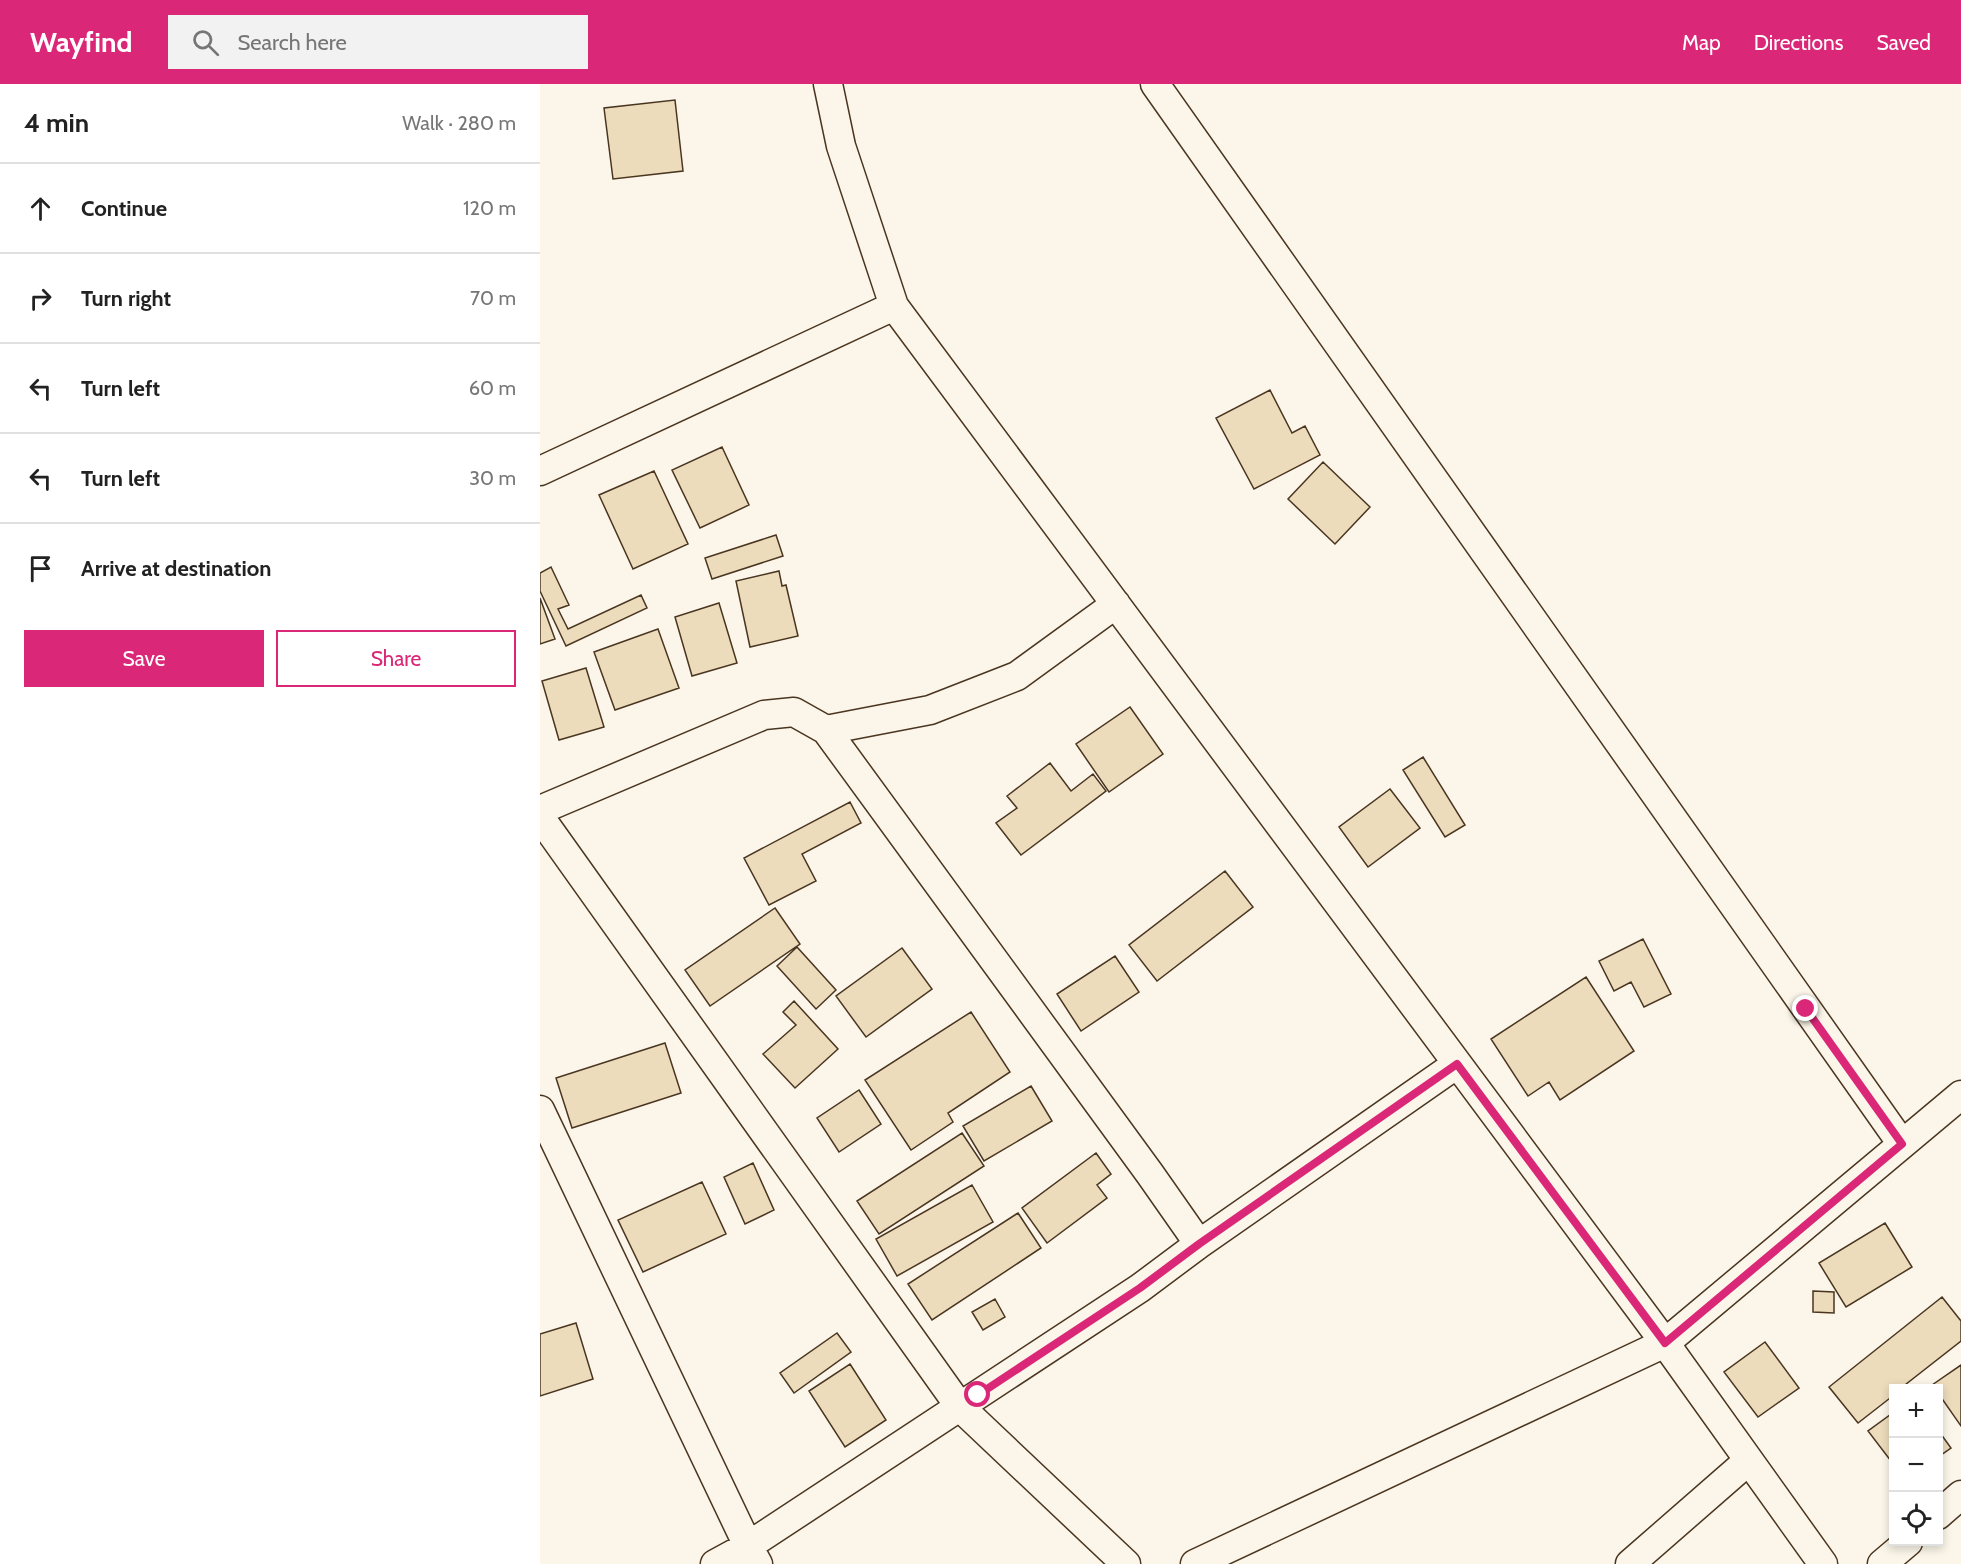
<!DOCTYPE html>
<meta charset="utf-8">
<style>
body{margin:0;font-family:Cabin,sans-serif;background:#f2f2f2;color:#222}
.controls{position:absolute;right:18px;bottom:18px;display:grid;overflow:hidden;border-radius:0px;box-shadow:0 3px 9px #0003}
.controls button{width:54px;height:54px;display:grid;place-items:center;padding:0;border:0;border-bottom:2px solid #e0e0e0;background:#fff;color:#222;font:30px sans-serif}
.stop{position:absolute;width:18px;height:18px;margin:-14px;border:4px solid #db2777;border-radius:50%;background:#fff}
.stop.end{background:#db2777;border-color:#fff;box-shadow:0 2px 6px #0008}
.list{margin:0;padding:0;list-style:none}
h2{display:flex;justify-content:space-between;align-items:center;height:78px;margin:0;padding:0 24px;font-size:26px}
h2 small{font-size:20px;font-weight:400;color:#767676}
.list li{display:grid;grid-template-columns:39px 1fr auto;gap:18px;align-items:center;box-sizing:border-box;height:90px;padding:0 24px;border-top:2px solid #e0e0e0}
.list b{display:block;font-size:22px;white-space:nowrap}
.list em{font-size:20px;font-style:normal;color:#767676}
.actions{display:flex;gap:12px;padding:18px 24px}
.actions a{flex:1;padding:14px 0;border:2px solid #db2777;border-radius:0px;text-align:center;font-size:21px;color:#db2777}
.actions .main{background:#db2777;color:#fff}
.icon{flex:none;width:33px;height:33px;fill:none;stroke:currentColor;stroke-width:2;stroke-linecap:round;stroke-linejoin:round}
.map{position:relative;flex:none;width:1421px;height:1480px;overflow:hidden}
header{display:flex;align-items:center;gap:36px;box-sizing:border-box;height:84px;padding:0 30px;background:#db2777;color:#fff}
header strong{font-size:28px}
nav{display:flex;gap:33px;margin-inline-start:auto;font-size:21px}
.search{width:420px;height:54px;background:#f2f2f2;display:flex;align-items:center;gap:15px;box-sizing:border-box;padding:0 21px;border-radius:0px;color:#767676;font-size:22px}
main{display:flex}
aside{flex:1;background:#fff}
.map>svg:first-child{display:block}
.building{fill:#ecdcbc;stroke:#4a3520;stroke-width:1.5}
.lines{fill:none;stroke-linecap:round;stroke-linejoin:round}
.street-casing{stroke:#4a3520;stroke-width:31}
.street{stroke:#fbf6e9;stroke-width:28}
.route{stroke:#db2777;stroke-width:8}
</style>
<header>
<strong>Wayfind</strong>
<div class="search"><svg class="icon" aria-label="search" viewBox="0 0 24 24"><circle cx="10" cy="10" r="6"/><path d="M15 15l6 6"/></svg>Search here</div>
<nav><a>Map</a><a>Directions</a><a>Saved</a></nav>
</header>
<main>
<aside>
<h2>4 min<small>Walk · 280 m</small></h2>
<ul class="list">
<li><svg class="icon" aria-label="ahead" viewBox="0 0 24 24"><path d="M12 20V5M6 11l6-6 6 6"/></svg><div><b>Continue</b></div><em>120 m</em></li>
<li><svg class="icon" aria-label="right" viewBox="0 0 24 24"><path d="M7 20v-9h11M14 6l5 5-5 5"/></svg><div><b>Turn right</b></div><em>70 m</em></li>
<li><svg class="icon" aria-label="left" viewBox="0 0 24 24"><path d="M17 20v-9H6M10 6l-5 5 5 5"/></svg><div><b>Turn left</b></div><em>60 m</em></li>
<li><svg class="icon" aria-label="left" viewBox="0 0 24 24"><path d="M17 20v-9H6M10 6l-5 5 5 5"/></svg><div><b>Turn left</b></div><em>30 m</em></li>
<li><svg class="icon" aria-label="arrive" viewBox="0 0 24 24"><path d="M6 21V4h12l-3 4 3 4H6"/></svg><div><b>Arrive at destination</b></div></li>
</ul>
<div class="actions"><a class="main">Save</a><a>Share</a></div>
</aside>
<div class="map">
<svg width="1421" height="1480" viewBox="0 0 1421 1480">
<rect width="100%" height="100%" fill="#fbf6e9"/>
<path class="building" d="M135 16 143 87 73 95 64 24Z
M730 306 752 349 765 342 780 371 714 405 676 334Z
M182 363 209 421 160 444 132 386Z
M783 378 830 423 795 460 748 415Z
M114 387 148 460 93 485 59 411Z
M236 451 243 472 172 495 165 474Z
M11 483 29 521 18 525 28 545 101 511 107 524 26 562 0 507V489Z
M239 487 242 502 246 501 258 552 210 563 196 497Z
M0 514 15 555 0 560Z
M179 519 197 579 152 592 135 533Z
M118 545 139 604 75 626 54 568Z
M46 584 64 643 19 656 2 597Z
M590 623 623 670 569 708 536 660Z
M883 673 925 741 905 753 863 686Z
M510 679 531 707 553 690 566 707 481 771 456 739 477 724 467 712Z
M850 705 880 744 828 783 799 743Z
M310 718 321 739 262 770 276 797 229 821 204 774Z
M685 787 713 823 617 897 589 861Z
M235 824 260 860 170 922 145 886Z
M1103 855 1131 910 1104 923 1091 898 1074 907 1059 877Z
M257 863 296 906 276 925 237 882Z
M362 864 392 905 326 953 296 912Z
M575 872 599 908 541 947 517 910Z
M1046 893 1094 967 1020 1016 1009 998 988 1012 951 955Z
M254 917 298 965 255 1004 223 970 256 941 243 928Z
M431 928 470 988 408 1029 413 1038 371 1066 325 996Z
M125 959 141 1009 32 1044 16 994Z
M491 1002 512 1037 444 1077 423 1042Z
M319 1006 341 1040 299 1068 277 1034Z
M422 1049 444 1082 339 1150 317 1117Z
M556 1069 571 1090 557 1101 567 1114 507 1159 482 1124Z
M213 1079 234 1126 205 1140 184 1093Z
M162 1098 186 1150 103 1188 78 1136Z
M432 1101 453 1138 357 1192 336 1155Z
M478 1129 501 1164 392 1236 368 1200Z
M1345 1139 1372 1183 1306 1223 1279 1179Z
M1273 1207 1294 1208V1229L1273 1228Z
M1402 1213 1421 1237V1257L1361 1304H1354V1311L1318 1339 1289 1303Z
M455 1215 465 1233 443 1246 432 1228Z
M36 1239 53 1295 0 1312V1250Z
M297 1249 311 1268 254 1309 240 1289Z
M1225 1258 1259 1304 1218 1333 1184 1288Z
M310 1280 346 1336 305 1363 269 1307Z
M1421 1281V1342L1398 1309V1304H1395L1392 1301Z
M1354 1328V1381L1328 1347Z
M1398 1346 1411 1364 1398 1373Z"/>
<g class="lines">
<defs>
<path id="street" d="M288 0 301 62 354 222 1125 1259 1283 1480
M615 0 1362 1060
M0 387 354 222
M286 646 390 626 477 592 576 520
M0 726 224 631 254 628 286 646 610 1090 659 1160
M0 733 420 1323 586 1480
M0 1026 208 1462 218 1480
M1398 1431 1421 1411
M175 1480 208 1462 600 1204 659 1160 917 980
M655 1480 1125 1259 1421 1011
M1090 1480 1208 1377
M1342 1480 1368 1458"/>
</defs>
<use href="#street" class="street-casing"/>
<use href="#street" class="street"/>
</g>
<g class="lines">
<path class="route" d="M438 1311 600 1204 659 1160 917 980 1125 1259 1362 1060 1266 925"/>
</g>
</svg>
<div class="controls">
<button>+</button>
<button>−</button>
<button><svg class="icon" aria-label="locate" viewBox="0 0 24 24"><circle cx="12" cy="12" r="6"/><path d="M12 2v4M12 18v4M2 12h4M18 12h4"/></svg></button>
</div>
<div class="stop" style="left:438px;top:1311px"></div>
<div class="stop end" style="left:1266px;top:925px"></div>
</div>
</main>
